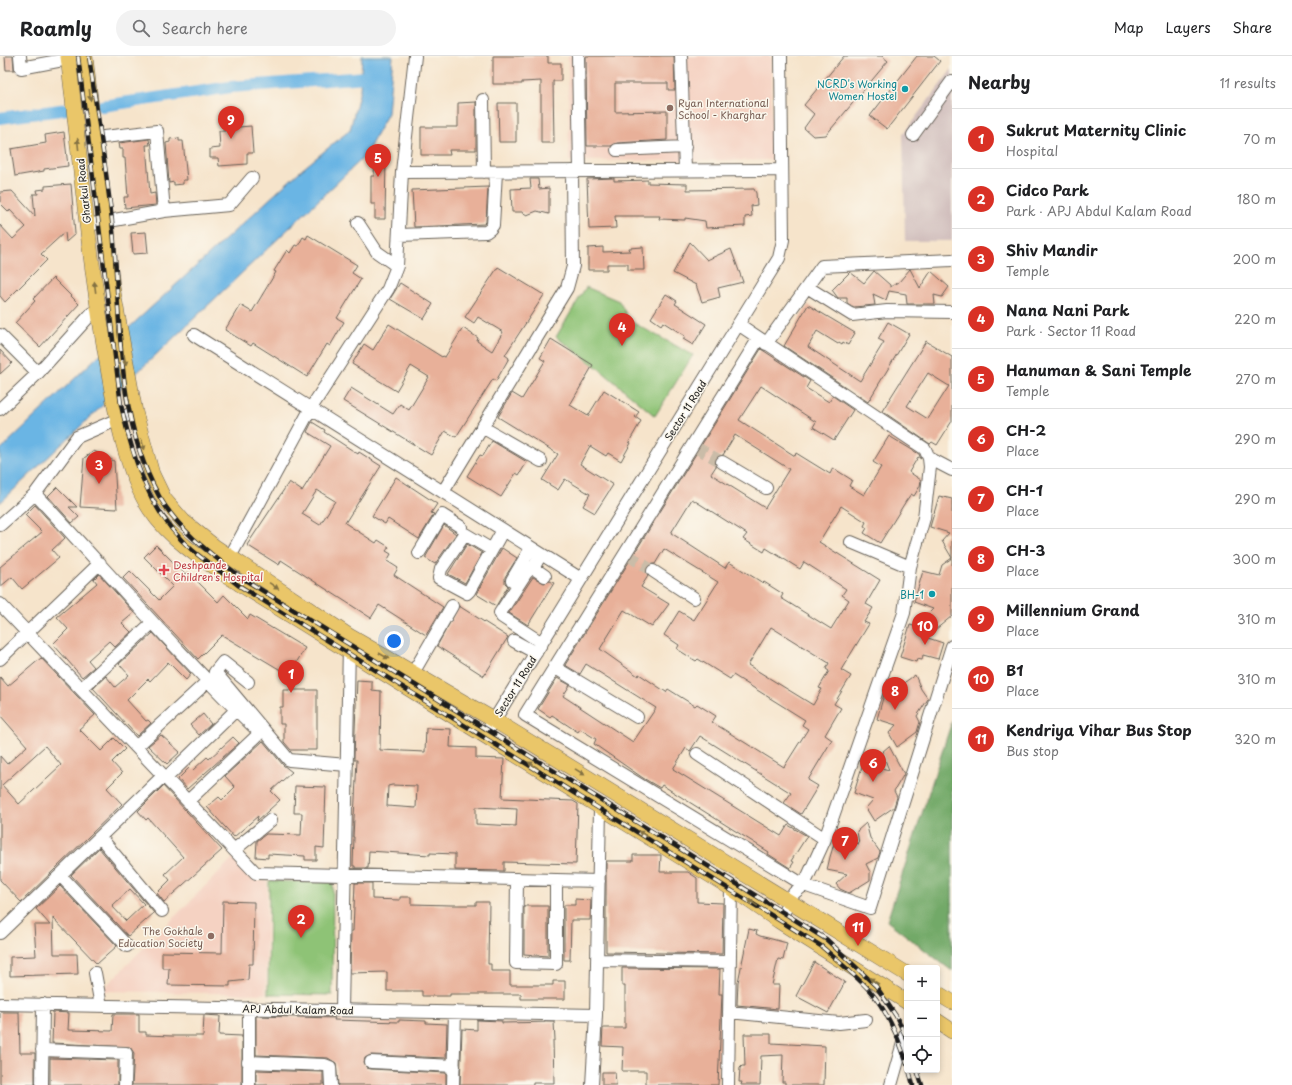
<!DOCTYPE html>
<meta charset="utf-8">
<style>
body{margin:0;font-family:"Playpen Sans",sans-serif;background:#f2f2f2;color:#202124}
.controls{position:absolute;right:12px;bottom:12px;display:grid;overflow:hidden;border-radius:4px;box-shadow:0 2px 6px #0003}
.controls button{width:36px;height:36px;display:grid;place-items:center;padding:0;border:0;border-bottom:1px solid #e0e0e0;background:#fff;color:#202124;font:20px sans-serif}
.you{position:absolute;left:394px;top:585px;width:14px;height:14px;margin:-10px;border:3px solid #fff;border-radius:50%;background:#1a73e8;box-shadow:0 0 0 6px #1a73e833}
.badge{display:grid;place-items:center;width:26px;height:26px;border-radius:50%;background:#d93025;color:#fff;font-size:13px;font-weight:700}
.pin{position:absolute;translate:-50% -33px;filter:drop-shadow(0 1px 2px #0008)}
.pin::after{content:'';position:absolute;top:21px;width:14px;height:12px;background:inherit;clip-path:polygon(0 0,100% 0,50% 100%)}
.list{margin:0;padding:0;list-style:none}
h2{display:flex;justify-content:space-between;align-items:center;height:52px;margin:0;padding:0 16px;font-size:17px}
h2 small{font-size:13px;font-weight:400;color:#757577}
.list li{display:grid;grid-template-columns:26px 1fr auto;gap:12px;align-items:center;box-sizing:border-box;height:60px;padding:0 16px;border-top:1px solid #e0e0e0}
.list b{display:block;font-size:15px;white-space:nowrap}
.list p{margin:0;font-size:13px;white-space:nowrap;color:#757577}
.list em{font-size:13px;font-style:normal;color:#757577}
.icon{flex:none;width:22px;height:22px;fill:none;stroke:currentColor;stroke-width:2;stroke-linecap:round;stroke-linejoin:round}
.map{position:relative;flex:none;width:952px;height:1029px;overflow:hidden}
header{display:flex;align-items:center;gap:24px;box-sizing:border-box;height:56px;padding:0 20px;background:#fff;border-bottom:1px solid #e0e0e0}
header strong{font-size:19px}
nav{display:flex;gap:22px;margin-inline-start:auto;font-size:14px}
.search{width:280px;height:36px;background:#f2f2f2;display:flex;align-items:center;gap:10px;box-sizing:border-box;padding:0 14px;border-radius:22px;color:#757577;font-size:15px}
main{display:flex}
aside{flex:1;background:#fff}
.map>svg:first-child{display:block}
.built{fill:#f5d2c2}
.industrial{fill:#d1bfbd}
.green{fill:#8ec376;stroke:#557049}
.forest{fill:#72a967;stroke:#476242}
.water{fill:#6bb5e4;stroke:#446880}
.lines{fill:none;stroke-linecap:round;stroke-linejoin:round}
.canal{stroke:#6bb5e4;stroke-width:12}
.building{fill:#e8b099;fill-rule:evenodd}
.minor-tunnel{stroke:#cabca8;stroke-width:12;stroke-dasharray:12 6;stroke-linecap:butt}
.minor-casing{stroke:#686259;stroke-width:14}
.major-casing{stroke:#686259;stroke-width:16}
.minor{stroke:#fff;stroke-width:12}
.major{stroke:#eac669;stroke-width:15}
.rail-casing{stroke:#1c1c1c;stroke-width:4.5}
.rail{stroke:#fbf7ec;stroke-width:3;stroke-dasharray:9;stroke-linecap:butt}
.oneway{fill:#837142}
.culture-dot{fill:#0f9aa8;stroke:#fbf7ec;stroke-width:1.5}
.education-dot{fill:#8d6e63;stroke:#fbf7ec;stroke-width:1.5}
.health-dot{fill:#e0444e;stroke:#fbf7ec;stroke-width:1.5}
.labels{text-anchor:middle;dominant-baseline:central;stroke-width:3;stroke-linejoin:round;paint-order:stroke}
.culture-label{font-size:10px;fill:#0d838f;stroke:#fbf7ec;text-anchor:end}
.education-label{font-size:10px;fill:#785e54;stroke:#fbf7ec;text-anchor:start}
.street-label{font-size:10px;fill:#1c1c1c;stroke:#fbf7ec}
.health-label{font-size:10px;fill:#be3a42;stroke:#fbf7ec;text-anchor:start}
</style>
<header>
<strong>Roamly</strong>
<div class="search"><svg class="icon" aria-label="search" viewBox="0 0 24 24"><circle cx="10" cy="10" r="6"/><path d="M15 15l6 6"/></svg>Search here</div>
<nav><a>Map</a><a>Layers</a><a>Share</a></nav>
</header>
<main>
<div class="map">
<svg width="952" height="1029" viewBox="0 0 952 1029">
<rect width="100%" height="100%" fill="#fbf7ec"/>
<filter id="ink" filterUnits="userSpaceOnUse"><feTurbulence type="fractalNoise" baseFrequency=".025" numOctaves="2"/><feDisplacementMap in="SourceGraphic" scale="8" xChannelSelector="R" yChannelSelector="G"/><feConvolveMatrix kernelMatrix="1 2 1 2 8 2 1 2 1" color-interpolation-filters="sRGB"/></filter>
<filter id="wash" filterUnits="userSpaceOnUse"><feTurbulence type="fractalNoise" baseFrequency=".012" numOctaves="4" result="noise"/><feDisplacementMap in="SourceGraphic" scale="16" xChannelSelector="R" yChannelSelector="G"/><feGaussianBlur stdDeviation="0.9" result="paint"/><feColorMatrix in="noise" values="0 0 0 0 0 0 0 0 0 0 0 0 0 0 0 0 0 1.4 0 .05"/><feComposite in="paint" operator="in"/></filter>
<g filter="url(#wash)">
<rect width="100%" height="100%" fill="#f6e4cb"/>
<path class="built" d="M568 0H771L772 104 569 105Z
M233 802 256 825H267L266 938 101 935Z"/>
<path class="industrial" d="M952 13V185H905L903 78Z"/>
<path class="green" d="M586 231 619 245 630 265 693 299 655 360 598 312 556 281Z
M269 825 333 826 332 939 268 938Z"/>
<path class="forest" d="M952 665V915L887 865Z"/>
<path class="water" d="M362 0H393L388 57 365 100 0 447V394L98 300 299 116 350 74 360 34Z"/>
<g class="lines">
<path class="canal" d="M102 50 231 31 367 21
M0 62 68 53"/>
</g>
<g id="blocks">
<path class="building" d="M5 0H13L14 14H6Z
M493 0H548V7H561V25H553L554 87H541V25L522 26V28H493Z
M586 0H674L675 34H668V27H615V56L667 55V84L617 87 611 90H587Z
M844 0H882L888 5 826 79 813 80 804 72 814 58 804 49Z
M917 0H934L940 5 887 73 870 60Z
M476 46V94H449L450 99H421V71H458V47Z
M498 47H516V86H499Z
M239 67V71L251 70 253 97H247V108L219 110 218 102H210V93L220 92 219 75H225V68Z
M64 76 68 110 44 113V115L15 120 11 93 46 87 45 79Z
M179 82V85H183L187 124H183V128L174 129V126L169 127 166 87 170 86V83Z
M149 83 150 89H146L150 138 155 137 156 149 125 152 124 141H128L125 102H123V93H120L119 87Z
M375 100H386L385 163H375V148H371V120H374Z
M614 122V125L648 124V127L687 128V134L754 133 756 137 757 149 751 150 752 160 745 161V170L706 172 705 165 685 162V164L659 163 660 160H615L616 172 589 173 587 123Z
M530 123H538L539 133 549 132V158L537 155 527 159 522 156H512L511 133 531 132Z
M71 128 75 178 66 186 65 176 41 198 47 204 5 246 0 240V169L13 183 26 171 10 154 9 156 0 147V136L12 135 35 160 33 138H38L37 134 45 133V130Z
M488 131 486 166 484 168 414 171 412 134Z
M146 176 148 197 133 198 131 177Z
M308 179 357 209 352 217 361 223 337 262 344 266 330 290 327 288 307 321 253 287 251 290 225 274 240 249 252 256 276 216 274 215 287 194 290 197 295 189 298 190 303 181 306 183Z
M690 186 707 204 731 193 743 226 718 232 720 241 702 246 696 229 673 217Z
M603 191V196L630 195 629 192 643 191 644 214H628V208H607V214H588V192Z
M498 211 544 239 505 299 509 302 496 325 493 323 456 381 445 375 431 399 343 345 351 332 393 358 400 348 409 354 429 321 411 310 396 335 352 308 364 288 373 294 389 268 442 301 443 300 445 301 463 272 478 282 477 285 492 295 503 276 478 261 474 267 465 261Z
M910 213 920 232 931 215 949 231 942 241 934 239 935 248H907L906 238 889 235 886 244 873 238 875 249 854 251 847 247V242H838L832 234 850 216 864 227 874 215 890 229V231L899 226Z
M53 222 79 248 40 291 15 267 35 245 33 243Z
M400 227 433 248 424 263 390 243Z
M666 238 677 245 675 248 706 268 693 289 683 283 685 280 663 266 661 269 651 262Z
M808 249 855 277 848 289 843 286 842 288 839 286 838 288 817 275 808 291 860 325 884 286 878 283 888 266 909 278 868 346 784 290Z
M551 283 593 309 570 349 588 360 604 334 639 356 635 361 641 365 629 386 631 387 621 405 608 397 606 400 590 390 580 408 613 429 595 457 583 450 590 438 565 423 558 434 542 424 558 398 498 361 512 337 522 343 545 305 540 302Z
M926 285 952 301V365L937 389 932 386 930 388 882 355ZM928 317 949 330 928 363 907 350Z
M761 293 810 325 806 332 829 346 833 340 853 354 834 384 813 371 816 366 761 330 739 364 795 400 796 397 830 418 833 412 852 424 849 430 864 439 881 411 873 406 889 380 919 398 921 403 918 401 909 416 921 424 920 430 914 440 911 438 906 445 880 487 864 477 867 472 864 470 866 466 841 450 819 486 880 524 866 548 873 552 864 566 869 568 841 614 851 620 834 648 841 652 825 679 832 684 808 724 818 730 801 758 784 747 791 737 700 680 690 695 686 692 673 713 781 780 788 769 807 780 791 805 794 806 790 812 768 798 769 796 662 729 660 732 643 722 594 688 596 683 580 673 578 676 552 659 550 661 538 653 557 622 570 629 563 640 633 686 656 652 586 608 580 618 565 609ZM735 379 789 413 765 452 711 418 716 410V402L723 399ZM692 443 747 478 743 483 764 496 766 492 800 513 804 506 846 533 842 539 849 544 831 573 781 542 783 538 764 526 763 527 729 506 725 512 671 477ZM664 493 718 526 694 564 679 555 664 579 679 589 677 593 696 605 698 603 730 623 733 619 805 664 802 669 808 673 784 711 712 666 716 660 697 648 695 650 668 633 666 636 639 618 638 620 600 593 624 554 652 571 669 548 641 531 648 520 646 515 647 511 650 508H655ZM771 571 829 607 826 613 829 615 819 632 822 633 813 649 748 609Z
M0 294 12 307 0 318Z
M312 366 325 374 324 376 358 398 359 396 381 410 345 467 376 487 378 484 389 491 386 495 391 498 387 505 398 512 394 519 443 551 426 579 379 549 371 562 281 504 279 509 247 489 289 426 302 435 330 390 307 376ZM317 434 335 445 320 469 302 458Z
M492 385 527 406 519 419 516 417 501 441 467 420 480 399 483 400Z
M94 395 114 405 117 453 80 451 84 402Z
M396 421 437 448 431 457 434 458 419 483 388 463 385 468 372 460Z
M57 431 77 451H69L79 461 72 467 48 440Z
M939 440 952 443V502L942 485 949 477 930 471Z
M35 449 65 482 52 494 59 502 22 533 12 521 0 531V511L42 476 25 459Z
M444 469 456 478 435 508 425 502Z
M467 488 482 497 465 527 448 518Z
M156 489 185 518 188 516 218 546 224 539 248 563 250 559 305 592 289 619 222 579 198 603 123 522 130 515 159 544 173 530 144 501Z
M502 492 517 502 505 521V527L508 530 496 550 476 538Z
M952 502V560L935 574 926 560 933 553 914 546 923 515 939 519 942 509Z
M99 518 134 557 122 567 131 576 115 591 109 585 88 604 94 611 82 621 53 588 68 573 57 561 97 527 94 523Z
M533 521 544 527 550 525 554 527 528 569 509 557Z
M459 550 508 581 484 620 437 590Z
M910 569 933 575 925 581 943 587 938 603 923 599 922 604 917 603 916 606 900 601Z
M153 577 191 618 186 624 168 606 150 625 148 623 127 644 146 665 148 664 151 667 137 680 93 632 106 620 115 631 129 619 119 608Z
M41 602 95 659 79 673 101 695 114 682 125 693 112 706 122 717 107 732 122 748 21 846 0 824V700L7 708 27 690 0 659V621L8 630ZM45 690 61 709 19 748 2 729Z
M915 619 921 633 928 643 917 660 920 666 917 676 897 691 889 677 896 669 877 663 886 632 902 636 905 626Z
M357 624 372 625V634L381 635 380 694 425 696 426 672 451 673 450 691 476 692V702L504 703 502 742 573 745 578 748 576 808 504 806V815L455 814V798L430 797V799L369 795 368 812H355V810H353L354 781H353L357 704H354V699ZM392 729 417 730 416 752 387 750 388 730ZM476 751 517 753 516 770 476 768Z
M283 634H317V694H291L284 686V668H280V651H283Z
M203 658 211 668 199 679 190 669Z
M161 679 180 696 167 708 148 690Z
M233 681 239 687 187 733 178 723 190 711 193 714 207 701 209 703Z
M263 685 283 709 292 716 271 735 280 744 257 765 258 760 234 781 207 751 219 741 222 744 235 731 225 720Z
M889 690 904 718 894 735 897 741 894 751 874 765 866 752 873 744 854 737 863 707 889 714 882 696Z
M163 730 222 794 164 846 157 837 170 824 165 818 183 801 148 762 146 764 138 755Z
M295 730 326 731 324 792 316 791V804H305V800L268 798V802L256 801 257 785 266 778 301 779 302 757H294Z
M866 767 870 782 880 796 878 802 866 808 870 816V824L849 837 840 833 836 828 847 818 827 814 830 801 836 781 859 788 857 775Z
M99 792 154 857 128 880 71 819ZM130 833 144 848 126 865 112 850Z
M633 799H661L660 816H688L697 822V846L723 847 722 898 606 896V805H633Z
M355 827H372V843L400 844V841H411V848L451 849H476V846H489L488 908H491V915H510V929H553V925H565V943H521V938H450V940H422V935H387V916L350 917 351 875H353Z
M60 830 117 890 97 908 53 862 54 898H77L78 918 10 920V901L36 900 34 869H50L36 853Z
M575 843 591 844 590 864H571L570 904H564V849H575Z
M223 845 254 846 253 908H249L248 924 230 926V930L168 929 169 912H162V896L222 897Z
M524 850H548V900L524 898Z
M749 873 757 875 756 878 760 880 787 887 783 904 778 903 772 929H779L778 953 737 949 738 926Z
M814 906 845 926 828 957 796 940Z
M622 912 720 913 719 938H722L718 1029H646V1015H622L623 991 602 990 603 972H625V930H622Z
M0 956H19L20 997H35V1029L0 1028Z
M53 956 69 957 68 974 112 975 113 958H139V976H146V979L172 980H203L204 959 220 960 219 979 242 980V1029H132L134 997 130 991 52 987Z
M256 960 335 962 334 964 399 966V964L426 965V967L447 968 446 1002 371 999 365 1002 364 1006 367 1012 371 1013 446 1017V1029H338L336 1007 328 1002 256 999Z
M477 964 502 965V967L554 966 555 984H553L554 1027H533V1029H460L462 973 477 974Z
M744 978H771V987L825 990 824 1029H785V1026H782L783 999 761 1000 760 1029H741L742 1026H739L740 1012 742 1010H745Z
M50 1002 118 1004V1029H50Z
M256 1014 323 1016V1029H256Z
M602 1016H615L616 1029H602Z"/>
</g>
</g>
<g filter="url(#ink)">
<use href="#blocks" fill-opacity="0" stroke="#686259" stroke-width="1"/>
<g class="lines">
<path class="minor-tunnel" d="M695 391 722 406
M628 499 653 515"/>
<defs>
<path id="minor" d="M20 0 21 12 84 0
M578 0 580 115
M681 0 685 114
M483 44 484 116
M913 79 952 25
M95 82 157 75 164 155
M617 94 685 91
M402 116 781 114
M358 167 377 196 397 210
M87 169 164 155 229 149 252 122
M399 179 486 176 490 173 493 169 496 116
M807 231 852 259 887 255 952 256
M738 268 925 393 929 402 930 411 924 462 910 511 904 557 825 783 804 829 794 837 779 865
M0 279 38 317
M194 279 581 523
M759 282 525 659 804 829 870 852 952 590
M766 288 822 210 952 204
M0 353 38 317 92 257
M482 371 541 405
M929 402 952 414
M722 406 766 432
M443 436 567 232 573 210 572 115
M35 438C110 518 181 601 260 677L188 745
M0 469 35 438 77 381 135 356
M851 486 910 511
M492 494 465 478 441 513 439 522 467 537 469 535 503 474
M419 497 442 459 461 471
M541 498 535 509 526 517 500 557 502 561 542 587
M230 501 311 352 388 233 397 210 402 116 415 0
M532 511 545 520
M653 515 694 542
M512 524 531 492
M0 548 256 817 599 825
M514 585 536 597
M0 603 100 507
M554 611 637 661
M413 617 452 550
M248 626 223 606 215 616 289 704 347 709
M81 633 152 567
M485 679 779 202 783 184 781 0
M136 691 208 625
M697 698 825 783
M166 722 236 654
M100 781 162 855
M234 794 271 764
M60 819 127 890
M517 823 516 907 556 908V824
M0 877 163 720
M597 904 730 906
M95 917 101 950
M0 948 596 959
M342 954 349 589
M729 956 839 967 866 964
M42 994 126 997 125 1029
M248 1006 325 1009 330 1011 331 1029
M371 1006 454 1010
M42 1029 43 948
M249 1029V952
M453 1029 455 956
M592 1029 596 959 600 752
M728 1029 731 832
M891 1029 907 973"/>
<path id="major" d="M68 0C80 102 89 205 107 306 114 349 126 417 150 453 172 486 208 507 240 528L731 832 779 865 907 946
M85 0 112 230 135 356 152 418 164 443 183 465 215 491 349 580 494 664 907 918
M937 937 952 946
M937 965 952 975"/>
</defs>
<use href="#minor" class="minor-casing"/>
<use href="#major" class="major-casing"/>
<use href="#minor" class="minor"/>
<use href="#major" class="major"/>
<defs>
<path id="rail" d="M78 0 121 349C133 402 149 457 192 494 206 506 223 517 238 529L821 890C837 904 854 918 869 934 887 954 899 983 907 1008
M89 0C97 58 107 116 113 174 121 261 115 361 159 440 179 475 211 498 242 522L826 883 876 930 896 960 907 983
M909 1014 913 1029
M917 1014 922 1029"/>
</defs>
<use href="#rail" class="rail-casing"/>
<use href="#rail" class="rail"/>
</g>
<defs><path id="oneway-solid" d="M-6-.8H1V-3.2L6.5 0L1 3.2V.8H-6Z"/></defs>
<g class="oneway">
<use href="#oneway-solid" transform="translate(90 39) rotate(83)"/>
<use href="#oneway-solid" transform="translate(78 88) rotate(-96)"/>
<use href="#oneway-solid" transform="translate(95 231) rotate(-97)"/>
<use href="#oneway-solid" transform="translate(125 304) rotate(80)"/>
<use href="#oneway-solid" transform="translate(143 389) rotate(75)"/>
<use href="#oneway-solid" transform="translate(274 530) rotate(34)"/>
<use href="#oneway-solid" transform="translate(384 600) rotate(30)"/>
<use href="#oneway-solid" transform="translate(533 709) rotate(-148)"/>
<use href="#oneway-solid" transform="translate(580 716) rotate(32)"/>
<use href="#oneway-solid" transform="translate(643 778) rotate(-149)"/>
<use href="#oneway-solid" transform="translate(753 847) rotate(-145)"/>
<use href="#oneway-solid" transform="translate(874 925) rotate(-148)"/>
</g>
</g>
<g class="culture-dot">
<circle cx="905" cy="33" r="4"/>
<circle cx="932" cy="538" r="4"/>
</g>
<g class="education-dot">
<circle cx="670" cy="52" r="4"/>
<circle cx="211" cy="880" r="4"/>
</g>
<path class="health-dot" d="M162 508h4v4h4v4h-4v4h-4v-4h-4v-4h4z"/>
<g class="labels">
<g class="culture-label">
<text x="897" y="27">NCRD's Working<tspan x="897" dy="12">Women Hostel</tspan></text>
<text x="924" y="538">BH-1</text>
</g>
<g class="education-label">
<text x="678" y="46">Ryan International<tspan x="678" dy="12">School - Kharghar</tspan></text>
<text x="203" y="874" text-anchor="end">The Gokhale<tspan x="203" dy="12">Education Society</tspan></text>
</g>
<g class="street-label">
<text transform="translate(83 135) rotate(-96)">Gharkul Road</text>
<text transform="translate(685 354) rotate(-58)">Sector 11 Road</text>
<text transform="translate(515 630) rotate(-58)">Sector 11 Road</text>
<text transform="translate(298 953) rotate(1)">APJ Abdul Kalam Road</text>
</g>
<g class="health-label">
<text x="173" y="508">Deshpande<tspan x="173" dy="12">Children's Hospital</tspan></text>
</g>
</g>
</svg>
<div class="controls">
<button>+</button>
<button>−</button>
<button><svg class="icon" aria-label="locate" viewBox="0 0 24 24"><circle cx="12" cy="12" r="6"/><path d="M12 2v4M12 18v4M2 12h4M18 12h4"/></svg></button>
</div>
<div class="you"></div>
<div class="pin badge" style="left:291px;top:637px">1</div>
<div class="pin badge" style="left:301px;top:882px">2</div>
<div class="pin badge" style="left:99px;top:428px">3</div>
<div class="pin badge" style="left:622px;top:290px">4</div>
<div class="pin badge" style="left:378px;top:121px">5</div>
<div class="pin badge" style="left:873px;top:726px">6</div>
<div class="pin badge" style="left:845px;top:804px">7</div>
<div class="pin badge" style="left:895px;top:654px">8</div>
<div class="pin badge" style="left:231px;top:83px">9</div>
<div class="pin badge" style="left:925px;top:589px">10</div>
<div class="pin badge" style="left:858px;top:890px">11</div>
</div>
<aside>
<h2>Nearby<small>11 results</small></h2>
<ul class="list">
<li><span class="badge">1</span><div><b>Sukrut Maternity Clinic</b><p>Hospital</p></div><em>70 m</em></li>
<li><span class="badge">2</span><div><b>Cidco Park</b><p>Park · APJ Abdul Kalam Road</p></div><em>180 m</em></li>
<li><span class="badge">3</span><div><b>Shiv Mandir</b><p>Temple</p></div><em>200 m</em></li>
<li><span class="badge">4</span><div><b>Nana Nani Park</b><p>Park · Sector 11 Road</p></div><em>220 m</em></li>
<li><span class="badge">5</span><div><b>Hanuman &amp; Sani Temple</b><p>Temple</p></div><em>270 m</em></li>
<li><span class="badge">6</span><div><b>CH-2</b><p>Place</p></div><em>290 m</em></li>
<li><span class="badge">7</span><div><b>CH-1</b><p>Place</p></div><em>290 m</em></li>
<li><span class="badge">8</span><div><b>CH-3</b><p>Place</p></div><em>300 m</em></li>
<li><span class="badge">9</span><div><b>Millennium Grand</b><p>Place</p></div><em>310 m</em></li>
<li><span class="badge">10</span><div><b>B1</b><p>Place</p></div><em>310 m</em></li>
<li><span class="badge">11</span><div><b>Kendriya Vihar Bus Stop</b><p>Bus stop</p></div><em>320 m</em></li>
</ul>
</aside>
</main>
